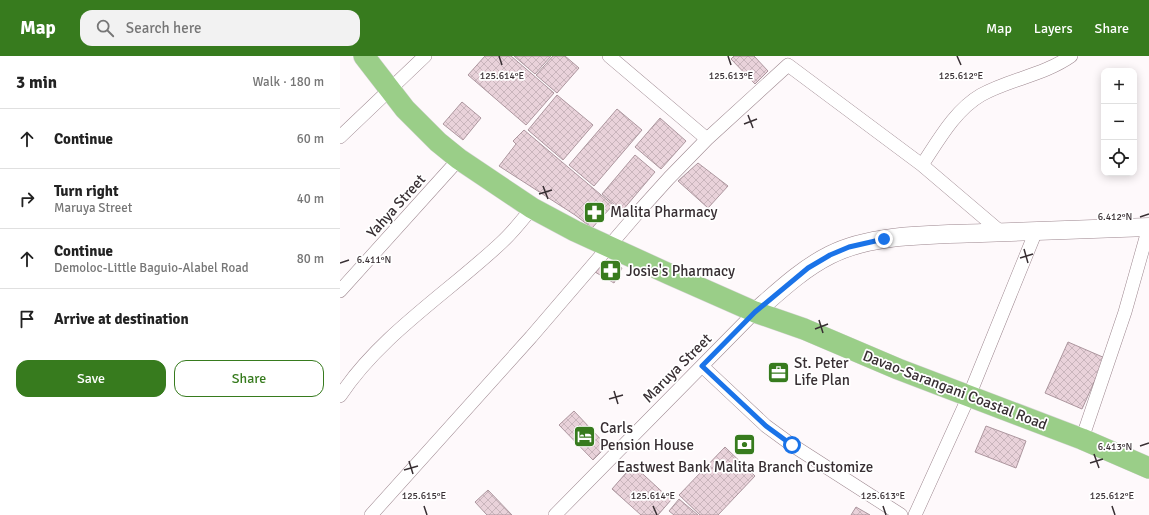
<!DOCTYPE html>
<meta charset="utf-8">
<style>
body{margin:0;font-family:Signika,sans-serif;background:#f2f2f2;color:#222}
.controls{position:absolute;right:12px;top:12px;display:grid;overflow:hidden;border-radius:8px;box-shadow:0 2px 10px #0003}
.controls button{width:36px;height:36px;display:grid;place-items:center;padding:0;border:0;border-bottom:1px solid #e0e0e0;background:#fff;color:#222;font:20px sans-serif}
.stop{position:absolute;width:12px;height:12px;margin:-9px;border:3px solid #1a73e8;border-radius:50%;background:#fff}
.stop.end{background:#1a73e8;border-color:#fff;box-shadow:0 1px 4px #0008}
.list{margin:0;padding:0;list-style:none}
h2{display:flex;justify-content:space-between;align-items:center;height:52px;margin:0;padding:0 16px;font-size:17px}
h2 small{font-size:13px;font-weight:400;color:#767676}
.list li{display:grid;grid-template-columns:26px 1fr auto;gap:12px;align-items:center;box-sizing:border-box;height:60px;padding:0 16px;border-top:1px solid #e0e0e0}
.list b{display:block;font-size:15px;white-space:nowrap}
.list p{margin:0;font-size:13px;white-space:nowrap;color:#767676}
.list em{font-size:13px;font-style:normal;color:#767676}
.actions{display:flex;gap:8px;padding:12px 16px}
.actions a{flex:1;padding:9px 0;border:1px solid #377b1e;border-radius:12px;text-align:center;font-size:14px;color:#377b1e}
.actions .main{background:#377b1e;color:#fff}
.icon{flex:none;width:22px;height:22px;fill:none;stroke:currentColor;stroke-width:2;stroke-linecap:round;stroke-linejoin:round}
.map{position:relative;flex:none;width:809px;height:459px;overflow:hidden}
header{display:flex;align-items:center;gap:24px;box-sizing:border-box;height:56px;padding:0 20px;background:#377b1e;color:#fff}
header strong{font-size:19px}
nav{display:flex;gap:22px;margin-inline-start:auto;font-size:14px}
.search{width:280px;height:36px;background:#f2f2f2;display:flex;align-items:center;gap:10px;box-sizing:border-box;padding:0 14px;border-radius:12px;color:#767676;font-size:15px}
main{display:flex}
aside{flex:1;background:#fff}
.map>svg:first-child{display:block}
.building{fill:url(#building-cross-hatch);stroke:#ac969e}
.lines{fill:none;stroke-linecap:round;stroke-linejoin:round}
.street-casing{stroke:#9d878f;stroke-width:14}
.secondary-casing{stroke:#9d878f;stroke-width:19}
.primary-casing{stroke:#d7d5d6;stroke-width:22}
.street{stroke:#fff;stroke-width:13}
.secondary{stroke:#fff;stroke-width:18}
.primary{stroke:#9ace88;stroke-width:21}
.route{stroke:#1a73e8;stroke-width:5}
.ticks{fill:none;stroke:#382f33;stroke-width:1.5}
.labels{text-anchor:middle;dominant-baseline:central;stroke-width:3.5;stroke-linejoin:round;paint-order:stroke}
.street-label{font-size:15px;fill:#382f33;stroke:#fff}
.poi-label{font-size:15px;fill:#382f33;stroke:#fff;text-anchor:start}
.ticks-label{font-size:10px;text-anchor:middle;fill:#382f33;stroke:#fff;stroke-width:3.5;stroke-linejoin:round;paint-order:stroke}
</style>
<header>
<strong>Map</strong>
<div class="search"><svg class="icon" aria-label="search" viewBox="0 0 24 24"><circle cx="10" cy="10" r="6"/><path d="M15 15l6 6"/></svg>Search here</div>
<nav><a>Map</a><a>Layers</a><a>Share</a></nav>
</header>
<main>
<aside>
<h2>3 min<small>Walk · 180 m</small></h2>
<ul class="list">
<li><svg class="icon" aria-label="ahead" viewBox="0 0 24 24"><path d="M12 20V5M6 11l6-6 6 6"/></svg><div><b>Continue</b></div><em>60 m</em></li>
<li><svg class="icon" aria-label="right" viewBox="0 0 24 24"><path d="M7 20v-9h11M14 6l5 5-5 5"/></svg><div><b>Turn right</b><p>Maruya Street</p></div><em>40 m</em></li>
<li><svg class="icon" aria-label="ahead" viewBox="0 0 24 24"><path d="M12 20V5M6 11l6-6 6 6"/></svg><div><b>Continue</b><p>Demoloc-Little Baguio-Alabel Road</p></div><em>80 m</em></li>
<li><svg class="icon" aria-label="arrive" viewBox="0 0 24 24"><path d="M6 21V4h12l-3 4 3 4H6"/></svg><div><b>Arrive at destination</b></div></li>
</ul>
<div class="actions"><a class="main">Save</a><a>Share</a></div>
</aside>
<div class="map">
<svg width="809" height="459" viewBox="0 0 809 459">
<defs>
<pattern id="building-cross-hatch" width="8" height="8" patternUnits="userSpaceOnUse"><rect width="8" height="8" fill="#e9d2da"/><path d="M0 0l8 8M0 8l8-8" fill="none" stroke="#c9b5bc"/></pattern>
</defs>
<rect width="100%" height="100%" fill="#fef9fb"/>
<path class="building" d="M145 0H171L214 37 186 69 128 19Z
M174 0H211L195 18Z
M213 0H225L239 12 217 37 196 19Z
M394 0H414L428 15 415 28 391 3Z
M217 39 253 69 223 104 188 74Z
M122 46 141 62 123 84 103 68Z
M277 53 302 74 254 130 229 109Z
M320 62 346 85 321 113 295 91Z
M184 74 273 149 252 172 235 159 159 110 176 88 173 85Z
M295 99 315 116 282 155 262 138Z
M358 107 388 130 368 152 338 125Z
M266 204 282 212 274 227 255 216Z
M728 286 765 302 742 353 705 337Z
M234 355 267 390 253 404 219 369Z
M646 370 686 385 676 412 635 396Z
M385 391 415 420 378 459H360L339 439Z
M293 409 331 444 318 459H301L272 433Z
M148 434 172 459H147L135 446Z
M339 443 358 459H334L329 455Z
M516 451 530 459H511Z"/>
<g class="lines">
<defs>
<path id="street" d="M269 0 367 83
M0 81 85 0
M582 109C598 85 615 54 641 39 670 23 704 19 731 0
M0 235 119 103
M362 310 426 370 452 389 561 459
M0 340C40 279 109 236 162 186 173 176 183 163 192 152
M742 383 785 256 809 171
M31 459 191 281 301 153 329 122 367 83 448 9 582 109 662 177
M215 459 415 256
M575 459 629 340 696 175"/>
<path id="secondary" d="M415 256C439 235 462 213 490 199 533 177 595 179 642 177 698 175 753 173 809 171"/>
<path id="primary" d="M24 0 65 53 98 86 119 103 192 152 235 175 329 218 415 256 464 273 558 313 742 383 809 412"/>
</defs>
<use href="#street" class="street-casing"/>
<use href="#secondary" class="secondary-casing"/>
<use href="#primary" class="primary-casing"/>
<use href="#street" class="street"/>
<use href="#secondary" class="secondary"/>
<use href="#primary" class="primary"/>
</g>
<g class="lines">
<path class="route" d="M452 389 426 370 362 310 415 256 468 212 490 199 509 191 544 183"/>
</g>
<path class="ticks" d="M159 0 162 9M388 0 391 9M617 0 621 9M408 59 413 72M404 68 417 63M203 130 208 143M199 138 212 134M800 161 809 158M684 193 688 207M680 202 693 198M0 207 9 204M479 264 483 277M475 273 488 268M274 335 278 348M269 343 283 339M800 390 809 387M754 398 759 412M69 405 73 418M750 407 763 403M64 414 78 410M84 450 87 459M313 450 317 459M543 450 546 459M772 450 775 459"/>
<defs>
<symbol id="pharmacy-square" viewBox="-11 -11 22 22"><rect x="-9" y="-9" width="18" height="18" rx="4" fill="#377b1e" stroke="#fff"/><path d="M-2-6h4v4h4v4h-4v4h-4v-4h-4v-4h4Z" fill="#fff"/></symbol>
<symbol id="office-square" viewBox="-11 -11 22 22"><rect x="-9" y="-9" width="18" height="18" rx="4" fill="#377b1e" stroke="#fff"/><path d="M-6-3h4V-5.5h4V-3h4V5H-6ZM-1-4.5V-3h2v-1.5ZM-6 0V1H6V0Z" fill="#fff"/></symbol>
<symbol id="hotel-square" viewBox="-11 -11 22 22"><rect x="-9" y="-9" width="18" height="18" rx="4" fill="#377b1e" stroke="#fff"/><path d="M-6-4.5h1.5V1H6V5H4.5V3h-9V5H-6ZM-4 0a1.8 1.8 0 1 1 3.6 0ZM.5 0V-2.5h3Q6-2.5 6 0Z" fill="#fff"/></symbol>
<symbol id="bank-square" viewBox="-11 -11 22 22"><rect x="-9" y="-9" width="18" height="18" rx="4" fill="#377b1e" stroke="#fff"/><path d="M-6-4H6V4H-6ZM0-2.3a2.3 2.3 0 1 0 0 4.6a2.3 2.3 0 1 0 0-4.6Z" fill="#fff"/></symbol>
</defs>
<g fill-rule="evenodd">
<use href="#pharmacy-square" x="242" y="144" width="25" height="25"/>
<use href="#pharmacy-square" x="258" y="202" width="25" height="25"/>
<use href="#office-square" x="426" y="304" width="25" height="25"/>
<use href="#hotel-square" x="232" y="368" width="25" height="25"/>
<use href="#bank-square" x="392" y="376" width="25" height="25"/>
</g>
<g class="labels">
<g class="street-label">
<text transform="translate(56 150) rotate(-48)">Yahya Street</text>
<text transform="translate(337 312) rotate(-45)">Maruya Street</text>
<text transform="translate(615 334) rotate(21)">Davao-Sarangani Coastal Road</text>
</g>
<g class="poi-label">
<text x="270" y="156">Malita Pharmacy</text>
<text x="286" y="215">Josie's Pharmacy</text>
<text x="454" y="307">St. Peter<tspan x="454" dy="17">Life Plan</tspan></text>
<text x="260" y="372">Carls<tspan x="260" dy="17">Pension House</tspan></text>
<text x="405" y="411" text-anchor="middle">Eastwest Bank Malita Branch Customize</text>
</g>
</g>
<g class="ticks-label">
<text x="162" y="23">125.614°E</text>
<text x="391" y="23">125.613°E</text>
<text x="621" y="23">125.612°E</text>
<text x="775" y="164">6.412°N</text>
<text x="34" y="207">6.411°N</text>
<text x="775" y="394">6.413°N</text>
<text x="84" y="443">125.615°E</text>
<text x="313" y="443">125.614°E</text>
<text x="543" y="443">125.613°E</text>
<text x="772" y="443">125.612°E</text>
</g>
</svg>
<div class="controls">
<button>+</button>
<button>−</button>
<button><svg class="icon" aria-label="locate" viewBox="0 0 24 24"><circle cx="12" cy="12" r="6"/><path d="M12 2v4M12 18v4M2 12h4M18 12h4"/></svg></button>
</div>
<div class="stop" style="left:452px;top:389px"></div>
<div class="stop end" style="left:544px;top:183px"></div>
</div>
</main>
